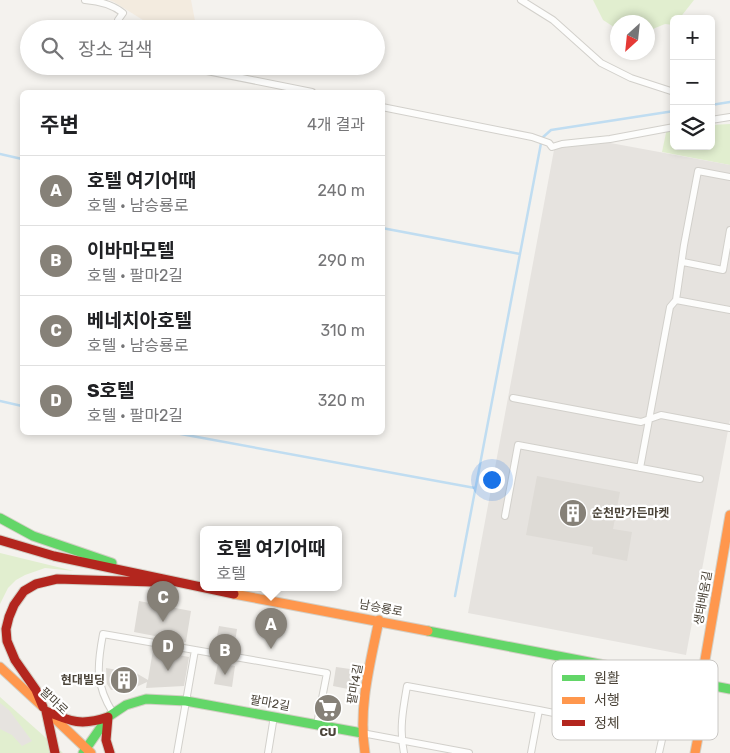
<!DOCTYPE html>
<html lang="ko">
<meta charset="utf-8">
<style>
body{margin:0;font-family:Rubik,"Noto Sans KR",sans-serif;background:#f6f6f6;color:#202124}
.controls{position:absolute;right:15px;top:15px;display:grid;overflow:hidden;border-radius:8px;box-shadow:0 2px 8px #0003}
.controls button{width:45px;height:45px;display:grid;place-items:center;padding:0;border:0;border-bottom:1px solid #e0e0e0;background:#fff;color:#202124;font:25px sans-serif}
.compass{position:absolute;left:610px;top:15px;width:45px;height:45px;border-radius:50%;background:#fff;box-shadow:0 2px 8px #0003;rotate:207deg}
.you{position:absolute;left:491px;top:479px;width:18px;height:18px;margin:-12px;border:4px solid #fff;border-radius:50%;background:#1a73e8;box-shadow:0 0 0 8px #1a73e833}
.badge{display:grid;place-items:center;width:32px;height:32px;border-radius:50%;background:#868178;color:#fff;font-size:16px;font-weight:700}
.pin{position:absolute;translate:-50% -41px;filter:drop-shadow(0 1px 2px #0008)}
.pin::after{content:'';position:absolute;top:26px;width:18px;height:15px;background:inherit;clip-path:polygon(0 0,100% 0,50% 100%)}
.popup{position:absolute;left:200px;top:526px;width:142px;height:65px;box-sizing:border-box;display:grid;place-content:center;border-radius:8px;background:#fff;filter:drop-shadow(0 1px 4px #0005);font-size:16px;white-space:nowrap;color:#757577}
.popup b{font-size:19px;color:#202124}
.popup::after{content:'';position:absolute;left:50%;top:100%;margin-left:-10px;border:10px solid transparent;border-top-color:#fff}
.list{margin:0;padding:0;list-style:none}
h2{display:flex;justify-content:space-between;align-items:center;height:65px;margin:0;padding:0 20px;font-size:21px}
h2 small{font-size:16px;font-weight:400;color:#757577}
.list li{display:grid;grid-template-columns:32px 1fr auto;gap:15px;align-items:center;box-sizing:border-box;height:70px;padding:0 20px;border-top:1px solid #e0e0e0}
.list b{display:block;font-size:19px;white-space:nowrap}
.list p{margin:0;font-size:16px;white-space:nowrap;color:#757577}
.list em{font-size:16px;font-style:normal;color:#757577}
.icon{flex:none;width:28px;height:28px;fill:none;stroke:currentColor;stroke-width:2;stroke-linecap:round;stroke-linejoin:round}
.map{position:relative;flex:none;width:730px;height:753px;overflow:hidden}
.search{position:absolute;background:#fff;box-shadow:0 2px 8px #0003;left:20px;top:20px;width:365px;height:55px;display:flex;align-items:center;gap:12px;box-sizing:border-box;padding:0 18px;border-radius:28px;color:#757577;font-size:19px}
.panel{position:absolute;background:#fff;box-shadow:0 2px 8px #0003;left:20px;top:90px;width:365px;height:345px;border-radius:8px}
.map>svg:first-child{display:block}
.commercial{fill:#f3ebdf}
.green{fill:#e1eecf}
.parking{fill:#e6e3df}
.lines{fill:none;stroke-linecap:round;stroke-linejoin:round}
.stream{stroke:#c0ddf1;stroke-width:2.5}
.building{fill:#dedbd6}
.street-casing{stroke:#d2d0cb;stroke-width:8}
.fast-casing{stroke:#d3cfc5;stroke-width:11}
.slow-casing{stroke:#d3cfc5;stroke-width:11}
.jam-casing{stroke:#d3cfc5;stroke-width:11}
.street{stroke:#fdfdfc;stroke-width:6}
.fast{stroke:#63d668;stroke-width:9}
.slow{stroke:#ff974d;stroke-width:9}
.jam{stroke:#b3261e;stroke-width:9}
.labels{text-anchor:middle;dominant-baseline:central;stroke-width:4.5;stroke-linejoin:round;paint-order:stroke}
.poi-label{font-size:12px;font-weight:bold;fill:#4b4439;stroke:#fff;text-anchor:start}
.street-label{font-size:12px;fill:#4b4439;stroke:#fff}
.key{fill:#fff;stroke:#c9c7c4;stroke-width:1}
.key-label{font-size:14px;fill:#4b4439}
</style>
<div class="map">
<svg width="730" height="753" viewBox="0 0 730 753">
<rect width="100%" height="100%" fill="#f4f2ee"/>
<path class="commercial" d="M109 0H191L195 21 186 29H160L151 25 114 2Z"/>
<path class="green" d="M593 0H694L679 19H674V25L665 24 648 31V22H618L617 29 603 20Z
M730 124V165L662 152 667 128H674V146H711V125Z
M0 553 74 571 45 568 25 575 16 580 8 588 0 604Z
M0 697 63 753H0Z"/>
<path class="parking" d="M605 142 730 165V420L686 655 468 613 554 150 557 146Z
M0 703 9 710 32 741 22 746 12 735 0 729Z"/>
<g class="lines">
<path class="stream" d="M711 105 730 102
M0 154 22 159
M382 228 520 254
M0 401 22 406
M170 432 475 488
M455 596 542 138 551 130 674 111"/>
</g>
<path class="building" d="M537 476 620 492 613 529 632 532 627 561 592 554 593 547 526 535Z
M139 601 191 611 186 642 134 632Z
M219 626 237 629 234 649 215 646Z
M153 650 189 657 184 686 146 688 147 682 134 688 111 690 107 684 106 668 136 673 148 680Z
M218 663 235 666 232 687 214 684Z
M336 667 357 670 353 690 333 686Z"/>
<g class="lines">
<defs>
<path id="street" d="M85 0C98 1 112 4 123 13L118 20 117 29
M521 0 553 20 601 63 631 78 674 92
M182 66 312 92
M382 107 532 137 549 143 552 147 562 144 610 139 674 127
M711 120 730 117
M683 262 723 270 730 230
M676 300 730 310
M513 398 641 422 661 415 730 428
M640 468 670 307 676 300 684 245 698 171 730 177
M505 516 518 445 700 479
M113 713C95 684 97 666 103 634L327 673 317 724
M362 733 469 753
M177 753 195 650
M268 753 274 716
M404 753C399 730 403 709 407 686L539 710
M531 753 539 710 663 735 659 753"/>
<path id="fast" d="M0 518 33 536 112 563
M428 631 730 689
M668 678C683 689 695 698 699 717
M83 753 108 717 126 705 146 699 186 701 362 733"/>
<path id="slow" d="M234 594 428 631
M0 667 42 706
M51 715 91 753
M365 753C358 708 370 664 379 620
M695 753 708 685 705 671V660L730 515"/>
<path id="jam" d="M0 540 54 556 234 594
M43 707 36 690 15 660 7 641 6 629 9 617 14 605 24 591 36 584 57 579 153 582
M55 753 46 711C71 722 82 726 108 717L106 740 110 753"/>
</defs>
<use href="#street" class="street-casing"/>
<use href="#fast" class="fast-casing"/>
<use href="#slow" class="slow-casing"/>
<use href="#jam" class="jam-casing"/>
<use href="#street" class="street"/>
<use href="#fast" class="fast"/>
<use href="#slow" class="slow"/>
<use href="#jam" class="jam"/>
</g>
<defs>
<symbol id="building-disc" viewBox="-11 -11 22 22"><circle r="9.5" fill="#868178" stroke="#fff"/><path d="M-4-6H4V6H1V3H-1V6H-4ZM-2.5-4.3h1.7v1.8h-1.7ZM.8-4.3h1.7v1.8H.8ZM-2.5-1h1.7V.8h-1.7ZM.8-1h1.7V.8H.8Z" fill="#fff"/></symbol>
<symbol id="supermarket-disc" viewBox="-11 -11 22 22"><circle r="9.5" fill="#868178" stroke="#fff"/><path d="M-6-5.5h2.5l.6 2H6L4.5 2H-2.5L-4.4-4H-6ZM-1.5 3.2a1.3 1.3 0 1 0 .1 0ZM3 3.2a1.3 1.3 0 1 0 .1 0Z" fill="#fff"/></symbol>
</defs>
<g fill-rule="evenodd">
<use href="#building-disc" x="557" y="497" width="32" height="32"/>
<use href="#building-disc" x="108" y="664" width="32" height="32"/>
<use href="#supermarket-disc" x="312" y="692" width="32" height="32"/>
</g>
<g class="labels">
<g class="poi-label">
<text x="592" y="513">순천만가든마켓</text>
<text x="105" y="680" text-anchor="end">현대빌딩</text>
<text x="328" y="732" text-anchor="middle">CU</text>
</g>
<g class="street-label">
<text transform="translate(703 598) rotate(-80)">생태배움길</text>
<text transform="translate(381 608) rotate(11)">남승룡로</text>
<text transform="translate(355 684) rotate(-80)">팔마4길</text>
<text transform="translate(54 701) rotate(43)">팔마로</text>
<text transform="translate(270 703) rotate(10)">팔마2길</text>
</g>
</g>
<rect x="552" y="660" width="166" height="80" rx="8" class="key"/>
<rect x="562" y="675" width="23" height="6" fill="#63d668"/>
<rect x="562" y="697" width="23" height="7" fill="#ff974d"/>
<rect x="562" y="720" width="23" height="6" fill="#b3261e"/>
<g class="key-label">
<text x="594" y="683">원활</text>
<text x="594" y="705">서행</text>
<text x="594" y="728">정체</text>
</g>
</svg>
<div class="controls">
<button>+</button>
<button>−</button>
<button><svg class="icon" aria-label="layers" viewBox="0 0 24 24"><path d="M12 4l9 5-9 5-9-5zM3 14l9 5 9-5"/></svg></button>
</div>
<svg class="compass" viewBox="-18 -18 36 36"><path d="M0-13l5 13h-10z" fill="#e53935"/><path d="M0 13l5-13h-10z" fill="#757577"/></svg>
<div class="you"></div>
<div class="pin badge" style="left:271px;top:649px">A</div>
<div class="popup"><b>호텔 여기어때</b>호텔</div>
<div class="pin badge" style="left:225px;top:675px">B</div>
<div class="pin badge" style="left:163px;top:622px">C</div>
<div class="pin badge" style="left:168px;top:671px">D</div>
<div class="search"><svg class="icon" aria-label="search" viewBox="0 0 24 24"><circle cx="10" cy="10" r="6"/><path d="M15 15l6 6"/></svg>장소 검색</div>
<section class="panel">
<h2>주변<small>4개 결과</small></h2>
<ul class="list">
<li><span class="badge">A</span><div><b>호텔 여기어때</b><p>호텔 · 남승룡로</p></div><em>240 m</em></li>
<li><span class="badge">B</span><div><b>이바마모텔</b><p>호텔 · 팔마2길</p></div><em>290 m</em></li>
<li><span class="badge">C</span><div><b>베네치아호텔</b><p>호텔 · 남승룡로</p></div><em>310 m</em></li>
<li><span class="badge">D</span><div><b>S호텔</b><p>호텔 · 팔마2길</p></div><em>320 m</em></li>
</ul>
</section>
</div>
